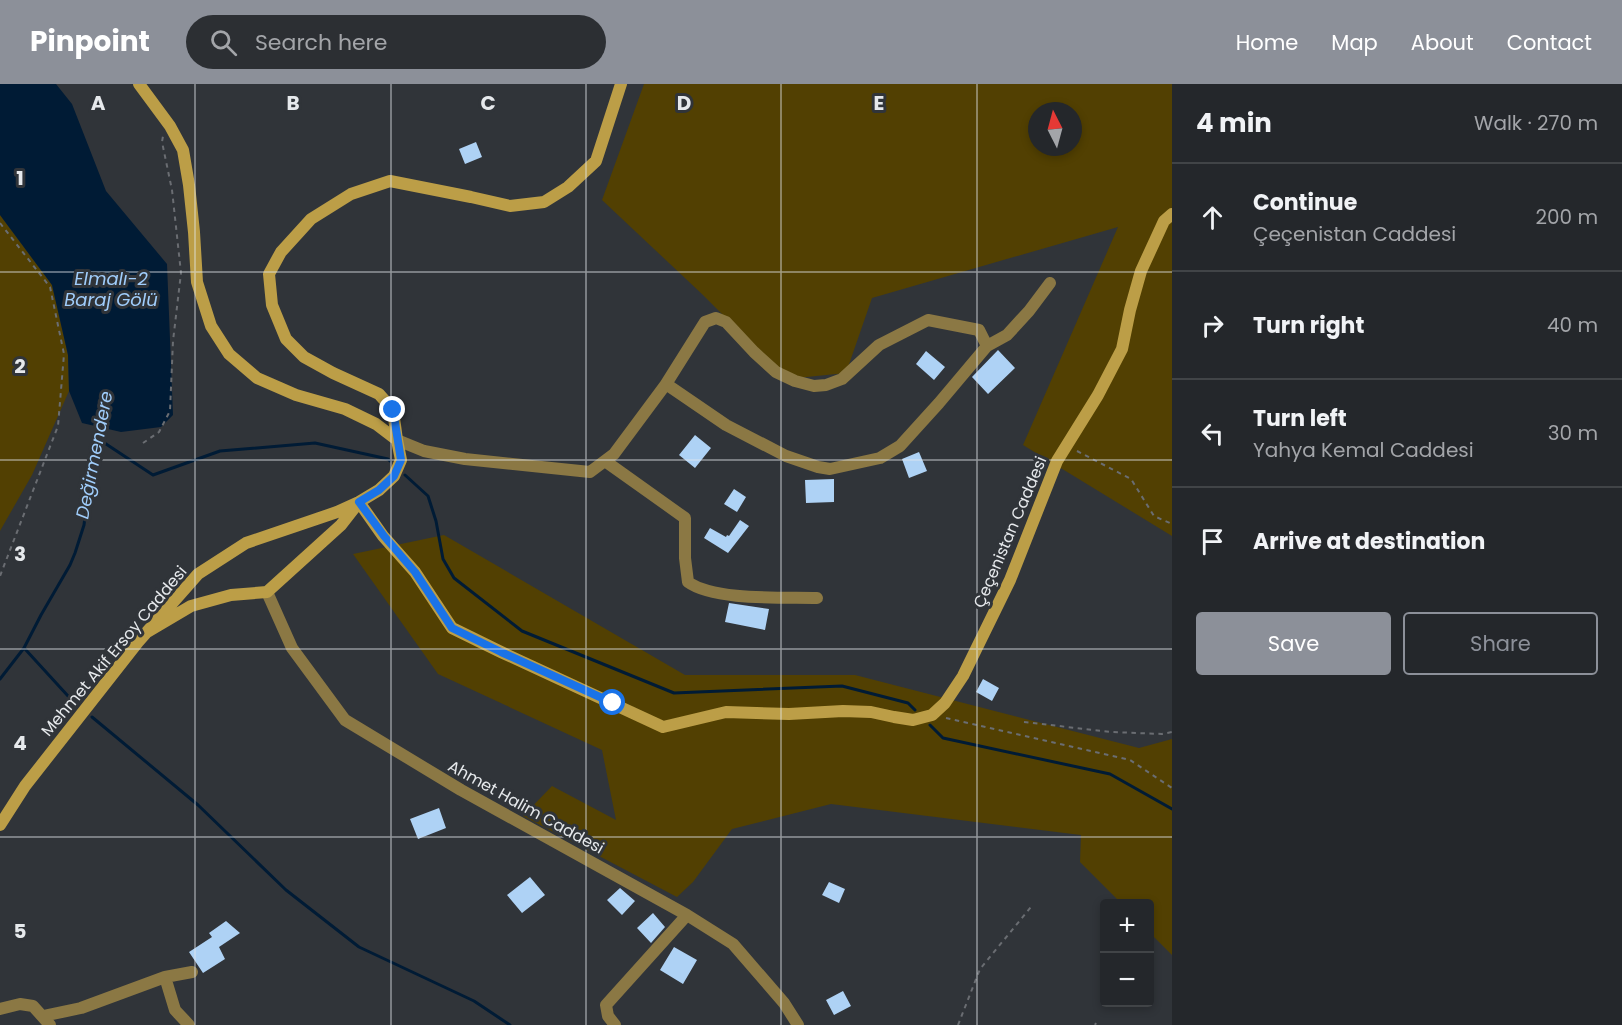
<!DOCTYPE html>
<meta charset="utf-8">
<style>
body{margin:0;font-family:Poppins,sans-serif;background:#2c2f33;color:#f1f3f6}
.controls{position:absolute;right:18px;bottom:18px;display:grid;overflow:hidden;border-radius:6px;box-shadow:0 3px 9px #0003}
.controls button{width:54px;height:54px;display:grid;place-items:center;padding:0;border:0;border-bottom:2px solid #414447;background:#24272b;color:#f1f3f6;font:30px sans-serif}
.compass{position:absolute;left:1028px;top:18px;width:54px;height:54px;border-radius:50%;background:#24272b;box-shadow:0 3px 9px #0003;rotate:354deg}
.stop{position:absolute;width:18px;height:18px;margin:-14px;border:4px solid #1a73e8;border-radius:50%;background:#fff}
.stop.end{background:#1a73e8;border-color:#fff;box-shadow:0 2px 6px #0008}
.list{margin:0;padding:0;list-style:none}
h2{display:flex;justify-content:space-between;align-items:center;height:78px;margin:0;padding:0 24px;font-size:26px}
h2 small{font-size:20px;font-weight:400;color:#a3a5a9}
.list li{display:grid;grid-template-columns:39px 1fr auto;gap:18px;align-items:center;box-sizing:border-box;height:108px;padding:0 24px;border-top:2px solid #414447}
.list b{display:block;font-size:22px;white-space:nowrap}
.list p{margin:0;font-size:20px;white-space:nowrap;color:#a3a5a9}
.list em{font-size:20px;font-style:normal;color:#a3a5a9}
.actions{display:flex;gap:12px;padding:18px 24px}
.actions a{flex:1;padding:14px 0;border:2px solid #8c9099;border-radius:6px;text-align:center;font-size:21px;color:#8c9099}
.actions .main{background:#8c9099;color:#fff}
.icon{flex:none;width:33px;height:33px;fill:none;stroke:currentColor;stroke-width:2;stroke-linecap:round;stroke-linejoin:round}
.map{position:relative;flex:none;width:1172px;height:941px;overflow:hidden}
header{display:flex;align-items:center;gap:36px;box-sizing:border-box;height:84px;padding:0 30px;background:#8c9099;color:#fff}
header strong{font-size:28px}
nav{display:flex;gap:33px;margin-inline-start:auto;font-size:21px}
.search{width:420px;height:54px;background:#2c2f33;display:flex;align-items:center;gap:15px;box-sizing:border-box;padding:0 21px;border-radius:33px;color:#a3a5a9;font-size:22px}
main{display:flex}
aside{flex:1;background:#24272b}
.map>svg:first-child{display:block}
.green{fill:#524002;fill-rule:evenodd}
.water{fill:#001b35}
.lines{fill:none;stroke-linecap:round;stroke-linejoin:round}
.stream{stroke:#001b35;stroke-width:3}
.building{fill:#aed2f5}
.path{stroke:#6a6d72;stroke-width:2;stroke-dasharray:4.5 4.5;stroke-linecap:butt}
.street{stroke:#8b7844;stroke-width:12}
.secondary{stroke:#bc9e47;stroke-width:12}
.route{stroke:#1a73e8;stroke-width:8}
.grid{fill:none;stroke:#e6e9ec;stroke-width:1.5;stroke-opacity:0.55}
.labels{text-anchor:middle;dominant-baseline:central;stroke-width:6;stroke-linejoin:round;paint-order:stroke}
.street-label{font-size:16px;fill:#e6e9ec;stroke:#303439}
.water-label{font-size:18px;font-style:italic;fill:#a0cdfb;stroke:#303439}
.grid-label{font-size:20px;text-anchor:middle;font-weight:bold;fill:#e6e9ec;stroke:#303439;stroke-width:6;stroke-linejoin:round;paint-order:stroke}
</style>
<header>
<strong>Pinpoint</strong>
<div class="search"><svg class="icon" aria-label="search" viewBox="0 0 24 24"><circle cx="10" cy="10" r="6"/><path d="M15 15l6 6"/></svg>Search here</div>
<nav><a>Home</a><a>Map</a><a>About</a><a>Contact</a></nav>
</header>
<main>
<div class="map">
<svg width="1172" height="941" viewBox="0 0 1172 941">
<rect width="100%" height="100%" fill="#303439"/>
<path class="green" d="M644 0H1172V452L1023 361 1118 143 872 214 846 289 787 295 703 211 602 116ZM1037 27H1073V63H1037Z
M0 131 52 201 68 271 69 307 32 391 0 447Z
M444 451 685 591H855L1139 664 1172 655V871L1150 849V820L1121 819 1080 778 1081 751 831 720 732 745 693 798 677 813 523 732 552 702 616 736 602 666 438 590 353 470Z"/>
<path class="water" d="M0 0H56L72 20 106 107 167 180 173 331 161 343 121 348 82 339 69 307 68 271 52 201 0 131Z"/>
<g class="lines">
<path class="stream" d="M100 356 153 391 220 367 315 359 388 375 390 377
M405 391 428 412 436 437 443 475 454 494 522 547 674 609 842 602 908 619 915 626
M25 565 68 612 77 620
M0 595 24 564 41 531 70 481 75 469 84 441 91 385 103 340
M92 633 198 721 286 806 359 863 474 917 510 941
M930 641 943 654 1110 690 1172 725"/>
</g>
<path class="building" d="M476 58 482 73 465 80 459 65Z
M998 266 1015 284 988 310 972 293Z
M926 267 945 283 934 296 916 280Z
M695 351 711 364 695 384 679 371Z
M919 368 927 387 909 394 902 375Z
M834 395V418L806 419 805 396Z
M734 405 746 413 737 428 724 420Z
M740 436 749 442 728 469 704 454 710 444 726 453 727 451 729 452Z
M729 519 769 525 765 546 725 538Z
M983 595 999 604 992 617 976 608Z
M439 724 446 744 418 755 410 735Z
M530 793 545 811 522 829 507 811Z
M829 798 845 805 839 819 822 811Z
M620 804 635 817 622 831 607 816Z
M653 829 665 843 651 859 637 844Z
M226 837 240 849 219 863 225 875 203 889 189 868 212 853 209 849Z
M674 863 697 876 683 900 660 886Z
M843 907 851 922 834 931 826 916Z"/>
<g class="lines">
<path class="path" d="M0 139 50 203 64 270 58 342 0 492
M143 359 159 348 170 327 173 257 181 189 172 106 162 58 163 52
M1077 367 1131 395 1154 432 1172 440
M946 634 1130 676 1172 704
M1024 638 1111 648 1162 650 1172 648
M958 941 980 885 1031 823
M1095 941 1096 939"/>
<path class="street" d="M666 300 726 341 786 372 818 383 830 385 880 374 900 362 939 319 987 262 1007 251 1029 227 1050 199
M397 356 424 367 465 375 590 388 614 370 666 300 705 238 716 234 726 238 754 268 776 288 795 297 814 302 826 301 842 295 879 261 928 236 979 246 987 262
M605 377 685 434V474L688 498C714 517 784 513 817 514
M267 508 292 564 345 636 461 706 687 831 733 860 784 919 798 941
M165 893 192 888
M0 925 20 920 33 922 50 941
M43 932 81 924 165 893 175 926 189 941
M615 941 608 932 606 921 687 831"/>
<path class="secondary" d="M397 356 393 326 379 310 333 289 304 273 286 255 272 221 269 190 281 168 311 135 351 110 390 97 471 113 510 122 544 118 568 103 596 77 621 0
M147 548 191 522 231 511 267 508 341 441 359 418 383 452 415 488 452 544 501 568 663 643 726 628 789 630 843 627 871 628 894 633 913 636 932 631 945 619 963 592 1010 496 1057 377 1098 311 1122 265 1130 226 1141 187 1164 137 1172 130
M0 741 25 702 138 558 198 490 246 459 337 428 359 418 379 406 394 392 401 376 397 356 376 340 345 325 296 311 257 294 229 270 211 242 197 198 194 148 189 101 183 66 170 42 139 0"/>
</g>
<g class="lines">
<path class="route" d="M393 326 401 376 394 392 379 406 359 418 384 452 415 488 452 544 501 568 613 619"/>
</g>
<path class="grid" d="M195 0V941M391 0V941M586 0V941M781 0V941M977 0V941M0 188H1172M0 376H1172M0 565H1172M0 753H1172"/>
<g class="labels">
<g class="street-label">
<text transform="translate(1010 448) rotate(-67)">Çeçenistan Caddesi</text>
<text transform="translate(114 567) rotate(-50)">Mehmet Akif Ersoy Caddesi</text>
<text transform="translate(526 723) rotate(29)">Ahmet Halim Caddesi</text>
</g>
<g class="water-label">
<text x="111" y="194">Elmalı-2<tspan x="111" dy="21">Baraj Gölü</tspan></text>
<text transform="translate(94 371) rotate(-79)">Değirmendere</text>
</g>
</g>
<g class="grid-label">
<text x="98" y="26">A</text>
<text x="293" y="26">B</text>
<text x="488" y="26">C</text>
<text x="684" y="26">D</text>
<text x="879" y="26">E</text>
<text x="20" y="101">1</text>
<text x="20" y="289">2</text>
<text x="20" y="477">3</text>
<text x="20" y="666">4</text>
<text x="20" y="854">5</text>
</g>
</svg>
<div class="controls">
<button>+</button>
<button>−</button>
</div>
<svg class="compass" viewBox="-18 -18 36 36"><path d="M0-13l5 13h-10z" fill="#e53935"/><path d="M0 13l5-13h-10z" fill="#a3a5a9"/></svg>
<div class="stop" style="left:613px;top:619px"></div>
<div class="stop end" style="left:393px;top:326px"></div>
</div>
<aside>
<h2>4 min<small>Walk · 270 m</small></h2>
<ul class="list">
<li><svg class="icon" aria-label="ahead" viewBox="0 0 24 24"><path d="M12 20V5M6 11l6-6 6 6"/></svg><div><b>Continue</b><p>Çeçenistan Caddesi</p></div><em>200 m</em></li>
<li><svg class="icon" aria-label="right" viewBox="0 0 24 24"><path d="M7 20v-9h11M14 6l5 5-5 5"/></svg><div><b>Turn right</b></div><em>40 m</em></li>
<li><svg class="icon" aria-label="left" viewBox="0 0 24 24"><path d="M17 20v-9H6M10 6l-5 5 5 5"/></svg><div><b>Turn left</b><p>Yahya Kemal Caddesi</p></div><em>30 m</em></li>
<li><svg class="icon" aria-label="arrive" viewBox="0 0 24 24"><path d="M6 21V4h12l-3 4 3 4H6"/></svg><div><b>Arrive at destination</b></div></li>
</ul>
<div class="actions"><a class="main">Save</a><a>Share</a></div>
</aside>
</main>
